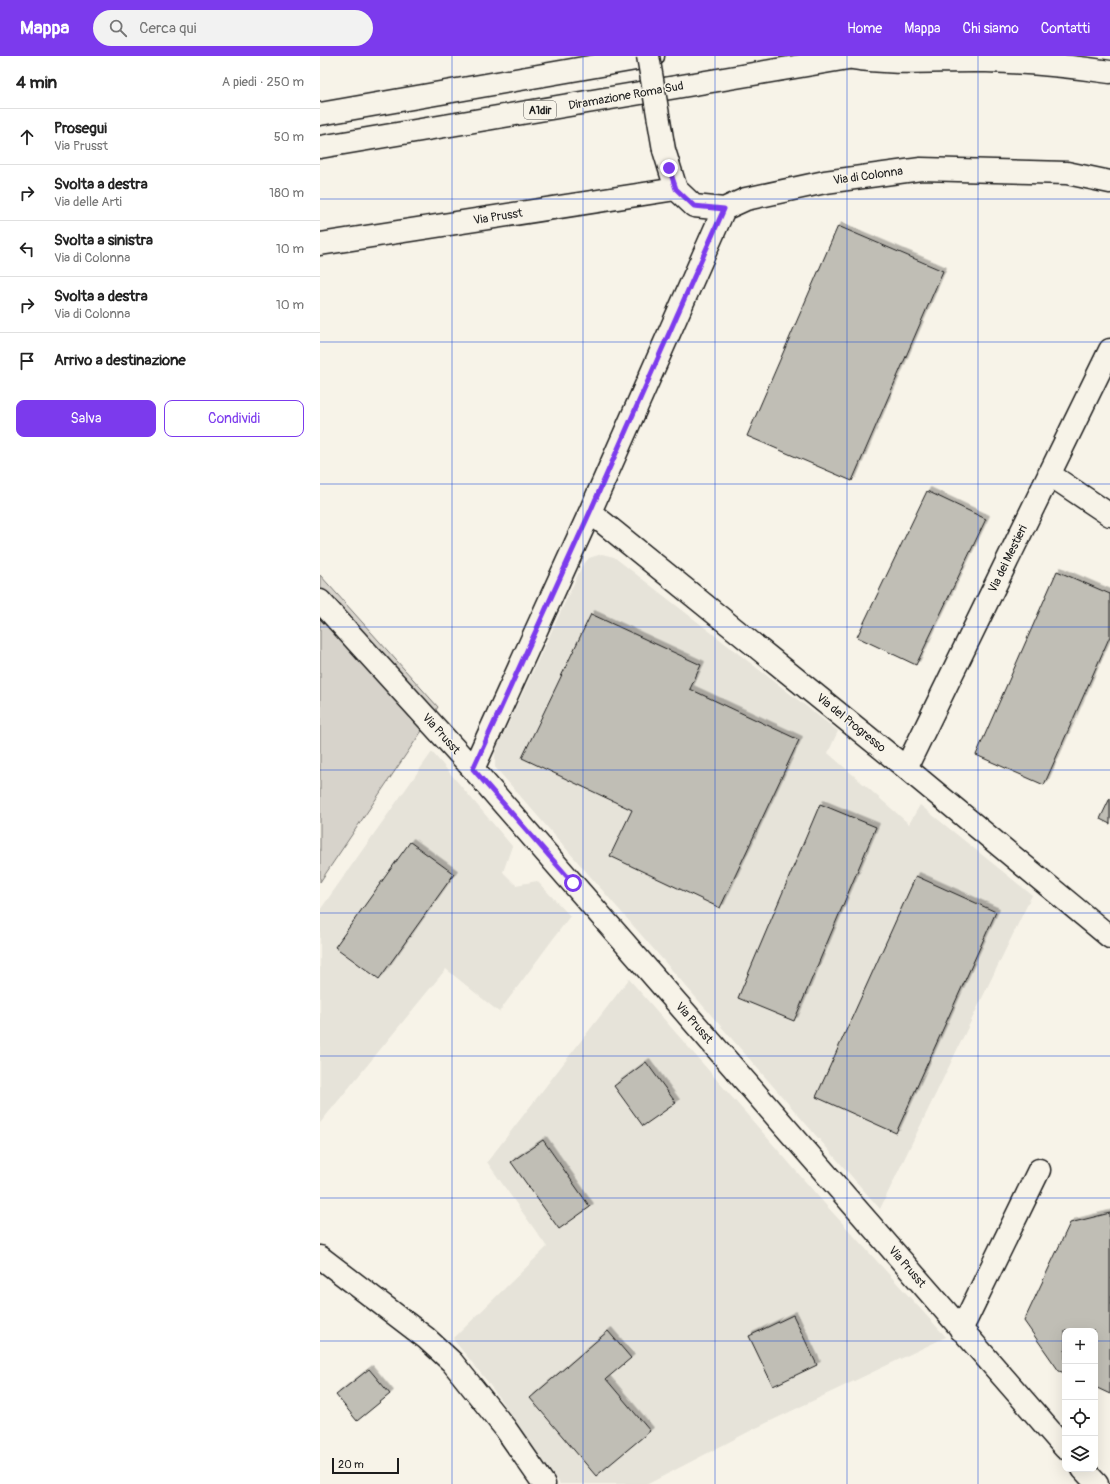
<!DOCTYPE html>
<html lang="it">
<meta charset="utf-8">
<style>
body{margin:0;font-family:Pangolin,sans-serif;background:#f2f2f2;color:#222}
.controls{position:absolute;right:12px;bottom:12px;display:grid;overflow:hidden;border-radius:8px;box-shadow:0 4px 16px #0002}
.controls button{width:36px;height:36px;display:grid;place-items:center;padding:0;border:0;border-bottom:1px solid #e0e0e0;background:#fff;color:#222;font:20px sans-serif}
.scale{position:absolute;left:12px;bottom:10px;width:67px;box-sizing:border-box;padding-left:4px;border:2px solid #1c1c1c;border-top:0;font-size:11px;line-height:14px;white-space:nowrap;color:#1c1c1c;-webkit-text-stroke:3px #f7f3e8;paint-order:stroke}
.stop{position:absolute;width:12px;height:12px;margin:-9px;border:3px solid #7c3aed;border-radius:50%;background:#fff}
.stop.end{background:#7c3aed;border-color:#fff;box-shadow:0 1px 4px #0008}
.list{margin:0;padding:0;list-style:none}
h2{display:flex;justify-content:space-between;align-items:center;height:52px;margin:0;padding:0 16px;font-size:17px}
h2 small{font-size:13px;font-weight:400;color:#767676}
.list li{display:grid;grid-template-columns:26px 1fr auto;gap:12px;align-items:center;box-sizing:border-box;height:56px;padding:0 16px;border-top:1px solid #e0e0e0}
.list b{display:block;font-size:15px;white-space:nowrap}
.list p{margin:0;font-size:13px;white-space:nowrap;color:#767676}
.list em{font-size:13px;font-style:normal;color:#767676}
.actions{display:flex;gap:8px;padding:12px 16px}
.actions a{flex:1;padding:9px 0;border:1px solid #7c3aed;border-radius:8px;text-align:center;font-size:14px;color:#7c3aed}
.actions .main{background:#7c3aed;color:#fff}
.icon{flex:none;width:22px;height:22px;fill:none;stroke:currentColor;stroke-width:2;stroke-linecap:round;stroke-linejoin:round}
.map{position:relative;flex:none;width:790px;height:1428px;overflow:hidden}
header{display:flex;align-items:center;gap:24px;box-sizing:border-box;height:56px;padding:0 20px;background:#7c3aed;color:#fff}
header strong{font-size:19px}
nav{display:flex;gap:22px;margin-inline-start:auto;font-size:14px}
.search{width:280px;height:36px;background:#f2f2f2;display:flex;align-items:center;gap:10px;box-sizing:border-box;padding:0 14px;border-radius:22px;color:#767676;font-size:15px}
main{display:flex}
aside{flex:1;background:#fff}
.map>svg:first-child{display:block}
.built{fill:#e6e3d9}
.green{fill:#d7d3cb;stroke:#7a7874}
.building{fill:#c0beb5;stroke:#1c1c1c;filter:url(#shadow)}
.lines{fill:none;stroke-linecap:round;stroke-linejoin:round}
.minor-casing{stroke:#1c1c1c;stroke-width:25}
.highway-casing{stroke:#1c1c1c;stroke-width:25}
.minor{stroke:#f7f3e8;stroke-width:22}
.highway{stroke:#f7f3e8;stroke-width:22}
.minor-bridge-casing{stroke:#1c1c1c;stroke-width:25;stroke-linecap:butt}
.minor-bridge{stroke:#f7f3e8;stroke-width:22}
.route{stroke:#7c3aed;stroke-width:5}
.grid{fill:none;stroke:#1d4ed8;stroke-width:1;stroke-opacity:0.55}
.labels{text-anchor:middle;dominant-baseline:central;stroke-width:3;stroke-linejoin:round;paint-order:stroke}
.shield{fill:#f7f3e8;stroke:#5e5c59;stroke-width:1}
.shield-label{font-size:11px;font-weight:bold;fill:#1c1c1c}
.street-label{font-size:12px;fill:#1c1c1c;stroke:#f7f3e8}
</style>
<header>
<strong>Mappa</strong>
<div class="search"><svg class="icon" aria-label="search" viewBox="0 0 24 24"><circle cx="10" cy="10" r="6"/><path d="M15 15l6 6"/></svg>Cerca qui</div>
<nav><a>Home</a><a>Mappa</a><a>Chi siamo</a><a>Contatti</a></nav>
</header>
<main>
<aside>
<h2>4 min<small>A piedi · 250 m</small></h2>
<ul class="list">
<li><svg class="icon" aria-label="ahead" viewBox="0 0 24 24"><path d="M12 20V5M6 11l6-6 6 6"/></svg><div><b>Prosegui</b><p>Via Prusst</p></div><em>50 m</em></li>
<li><svg class="icon" aria-label="right" viewBox="0 0 24 24"><path d="M7 20v-9h11M14 6l5 5-5 5"/></svg><div><b>Svolta a destra</b><p>Via delle Arti</p></div><em>180 m</em></li>
<li><svg class="icon" aria-label="left" viewBox="0 0 24 24"><path d="M17 20v-9H6M10 6l-5 5 5 5"/></svg><div><b>Svolta a sinistra</b><p>Via di Colonna</p></div><em>10 m</em></li>
<li><svg class="icon" aria-label="right" viewBox="0 0 24 24"><path d="M7 20v-9h11M14 6l5 5-5 5"/></svg><div><b>Svolta a destra</b><p>Via di Colonna</p></div><em>10 m</em></li>
<li><svg class="icon" aria-label="arrive" viewBox="0 0 24 24"><path d="M6 21V4h12l-3 4 3 4H6"/></svg><div><b>Arrivo a destinazione</b></div></li>
</ul>
<div class="actions"><a class="main">Salva</a><a>Condividi</a></div>
</aside>
<div class="map">
<svg width="790" height="1428" viewBox="0 0 790 1428">
<defs>
<filter id="shadow"><feDropShadow dx="3.5" dy="-3.5" stdDeviation="0" flood-color="#0004"/></filter>
</defs>
<rect width="100%" height="100%" fill="#f7f3e8"/>
<filter id="ink" filterUnits="userSpaceOnUse"><feTurbulence type="fractalNoise" baseFrequency=".025" numOctaves="2"/><feDisplacementMap in="SourceGraphic" scale="8" xChannelSelector="R" yChannelSelector="G"/><feConvolveMatrix kernelMatrix="1 2 1 2 8 2 1 2 1" color-interpolation-filters="sRGB"/></filter>
<g filter="url(#ink)">
<path class="built" d="M282 498 294 501 518 675 508 697 589 768 600 749 712 839 560 1153 175 711V696L262 510 269 502Z
M112 696 192 790 183 816 196 829 217 825 250 860 179 956 126 913 0 1067V854Z
M309 923 504 1147 626 1281 432 1374 328 1428H240L167 1325 133 1283 227 1191 167 1106Z"/>
<path class="green" d="M0 519 118 651 0 826Z"/>
<path class="building" d="M518 170 623 215 532 425 427 380Z
M607 435 666 463 596 609 537 581Z
M737 515 790 538V580L724 729 656 699Z
M271 558 381 609 370 633 479 684 400 852 290 800 312 754 202 702Z
M790 742V768L780 763Z
M500 748 556 771 474 965 418 942Z
M90 786 134 818 59 923 15 891Z
M596 820 676 856 576 1077 496 1041Z
M326 1006 356 1047 323 1070 294 1030Z
M223 1084 270 1151 239 1173 191 1106Z
M790 1157V1338L775 1331V1275H745V1317L739 1315 704 1265 750 1167Z
M473 1259 497 1309 453 1330 429 1280Z
M288 1275 311 1302 286 1323 330 1375 276 1420 210 1342Z
M49 1313 70 1338 37 1365 16 1339Z"/>
<g class="lines">
<defs>
<path id="minor" d="M344 94 356 133 374 150 404 153 426 143 505 126 601 113 747 117 790 126
M0 188 356 133
M729 418 790 459
M270 456 586 712 790 881
M0 545 153 713 745 1392
M586 712 790 294
M153 713 270 456 404 153
M0 1201 106 1282 132 1306 185 1372 224 1428
M641 1274 719 1114
M763 1413 777 1428"/>
<path id="highway" d="M532 2C576 9 621 4 666 5 707 6 749 10 790 16
M0 58 333 0
M0 91 540 0"/>
</defs>
<use href="#minor" class="minor-casing"/>
<use href="#highway" class="highway-casing"/>
<use href="#minor" class="minor"/>
<use href="#highway" class="highway"/>
<defs>
<path id="minor-bridge" d="M328 0 344 94"/>
</defs>
<use href="#minor-bridge" class="minor-bridge-casing"/>
<use href="#minor-bridge" class="minor-bridge"/>
</g>
</g>
<g class="lines" filter="url(#ink)">
<path class="route" d="M253 827 153 713 270 456 404 153 374 150 356 133 349 112"/>
</g>
<path class="grid" d="M132 0V1428M263 0V1428M395 0V1428M527 0V1428M658 0V1428M0 143H790M0 286H790M0 428H790M0 571H790M0 714H790M0 857H790M0 1000H790M0 1142H790M0 1285H745M775 1285H790"/>
<g class="labels">
<rect class="shield" x="204" y="45" width="32" height="18" rx="3"/>
<g class="shield-label">
<text x="220" y="54">A1dir</text>
</g>
<g class="street-label">
<text transform="translate(306 40) rotate(-10)">Diramazione Roma Sud</text>
<text transform="translate(548 120) rotate(-8)">Via di Colonna</text>
<text transform="translate(178 161) rotate(-9)">Via Prusst</text>
<text transform="translate(688 503) rotate(-64)">Via dei Mestieri</text>
<text transform="translate(531 667) rotate(39)">Via del Progresso</text>
<text transform="translate(121 678) rotate(48)">Via Prusst</text>
<text transform="translate(374 967) rotate(49)">Via Prusst</text>
<text transform="translate(587 1211) rotate(49)">Via Prusst</text>
</g>
</g>
</svg>
<div class="controls">
<button>+</button>
<button>−</button>
<button><svg class="icon" aria-label="locate" viewBox="0 0 24 24"><circle cx="12" cy="12" r="6"/><path d="M12 2v4M12 18v4M2 12h4M18 12h4"/></svg></button>
<button><svg class="icon" aria-label="layers" viewBox="0 0 24 24"><path d="M12 4l9 5-9 5-9-5zM3 14l9 5 9-5"/></svg></button>
</div>
<div class="scale">20 m</div>
<div class="stop" style="left:253px;top:827px"></div>
<div class="stop end" style="left:349px;top:112px"></div>
</div>
</main>
